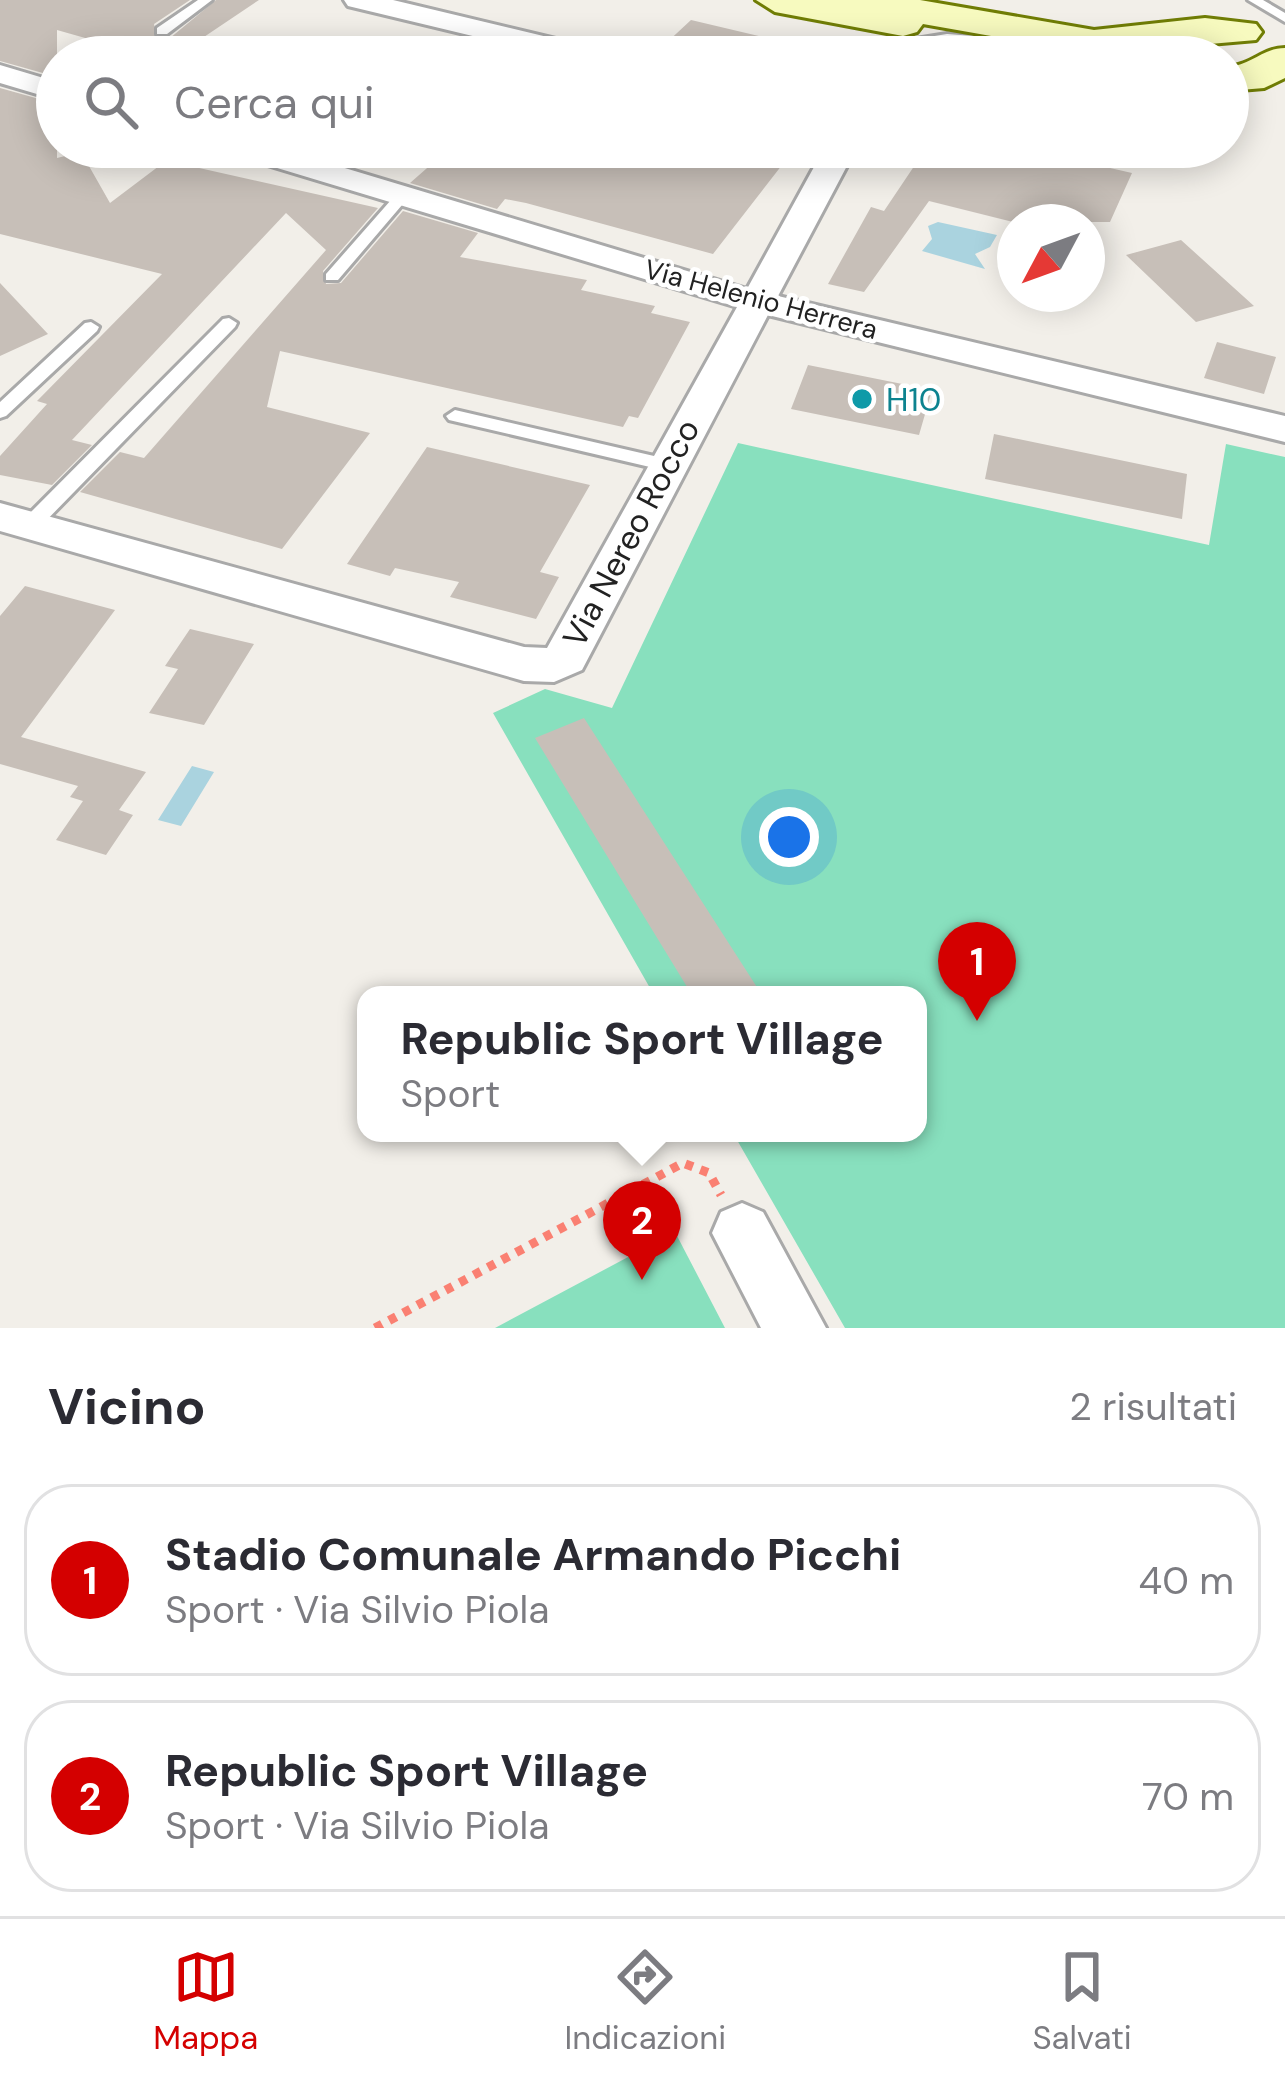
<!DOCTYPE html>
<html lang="it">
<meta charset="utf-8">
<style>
body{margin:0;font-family:"DM Sans",sans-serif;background:#f2f2f3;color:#2b2b33}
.compass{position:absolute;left:997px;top:204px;width:108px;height:108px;border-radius:50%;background:#fff;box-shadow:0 6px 30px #0003;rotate:229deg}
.you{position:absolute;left:789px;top:837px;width:42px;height:42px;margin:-30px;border:9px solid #fff;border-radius:50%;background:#1a73e8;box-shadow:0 0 0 18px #1a73e833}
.badge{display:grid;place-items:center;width:78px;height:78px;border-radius:50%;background:#d40000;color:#fff;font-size:39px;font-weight:700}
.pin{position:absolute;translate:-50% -99px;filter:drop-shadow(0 3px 6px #0008)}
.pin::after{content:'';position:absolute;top:63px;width:42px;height:36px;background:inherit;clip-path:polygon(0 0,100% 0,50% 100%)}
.popup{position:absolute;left:357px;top:986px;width:570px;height:156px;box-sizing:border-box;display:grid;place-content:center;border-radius:24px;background:#fff;filter:drop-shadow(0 3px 9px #0005);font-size:39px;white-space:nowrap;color:#7c7c81}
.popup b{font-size:45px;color:#2b2b33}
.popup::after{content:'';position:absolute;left:50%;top:100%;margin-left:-24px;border:24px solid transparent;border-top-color:#fff}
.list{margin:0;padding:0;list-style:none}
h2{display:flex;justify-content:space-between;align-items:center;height:156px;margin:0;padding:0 48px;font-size:51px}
h2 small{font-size:39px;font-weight:400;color:#7c7c81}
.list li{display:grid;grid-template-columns:78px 1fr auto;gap:36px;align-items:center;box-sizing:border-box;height:192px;margin:0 24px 24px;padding:0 24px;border:3px solid #e1e1e2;border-radius:48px}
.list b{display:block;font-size:45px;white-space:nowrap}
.list p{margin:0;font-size:39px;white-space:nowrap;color:#7c7c81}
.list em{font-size:39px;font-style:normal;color:#7c7c81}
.icon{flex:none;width:66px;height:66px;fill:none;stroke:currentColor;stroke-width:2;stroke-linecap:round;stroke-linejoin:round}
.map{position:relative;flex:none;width:1285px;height:1328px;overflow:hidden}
.search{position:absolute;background:#fff;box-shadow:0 6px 30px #0003;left:36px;right:36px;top:36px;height:132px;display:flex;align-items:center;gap:30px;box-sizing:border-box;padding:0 42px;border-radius:66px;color:#7c7c81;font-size:45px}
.sheet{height:588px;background:#fff}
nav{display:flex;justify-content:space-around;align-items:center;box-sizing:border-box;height:168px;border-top:3px solid #e1e1e2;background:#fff;font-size:33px;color:#7c7c81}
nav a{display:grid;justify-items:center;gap:6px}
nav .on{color:#d40000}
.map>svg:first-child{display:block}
.pitch{fill:#88e0be}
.water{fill:#aad3df}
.building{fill:#c7bfb8}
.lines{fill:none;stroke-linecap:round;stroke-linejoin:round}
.lane-casing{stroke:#a9a9a9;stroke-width:6}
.street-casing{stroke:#a9a9a9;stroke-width:6}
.secondary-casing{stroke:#707d05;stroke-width:6}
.path{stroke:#fa8072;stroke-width:9;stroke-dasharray:8 8;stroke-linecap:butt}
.lane{fill:#fff;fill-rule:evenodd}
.street{fill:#fff;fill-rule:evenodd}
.secondary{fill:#f7fabf;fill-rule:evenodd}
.culture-dot{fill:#0f9aa8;stroke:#fff;stroke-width:4.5}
.labels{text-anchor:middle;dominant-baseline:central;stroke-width:9;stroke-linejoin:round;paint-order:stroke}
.far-street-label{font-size:27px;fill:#222;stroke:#fff}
.culture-label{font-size:33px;fill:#0d838f;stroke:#fff;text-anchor:start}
.street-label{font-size:33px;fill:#222;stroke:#fff}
</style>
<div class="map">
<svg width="1285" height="1328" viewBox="0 0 1285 1328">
<rect width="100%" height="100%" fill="#f2efe9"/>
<path class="pitch" d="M738 443 1209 545 1226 444 1285 457V1328H845L733 1133H918V995H654L493 713 545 689 612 708Z
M675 1232 725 1328H495Z"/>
<path class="water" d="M938 222 997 235 990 247 975 254 985 269 922 251 932 239 928 226Z
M192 766 214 772 181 826 158 820Z"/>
<path class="building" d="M0 0H190L154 24 157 38H170L216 0H259L195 43 173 37 145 55 57 30V77L0 61Z
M691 20 792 44 791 57H705L663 46Z
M0 88 57 104V158L81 152 110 203 163 163H177L378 208 323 271 326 284 341 283 403 211 478 233 460 257 587 280 581 290 655 306 651 313 690 322 638 418 629 416 623 427 280 351 267 407 370 433 282 549 80 492 120 452 144 458 326 250 286 213 72 440 92 445 52 485 0 475V456L47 404 37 401 162 274 0 234Z
M451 147H796L713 254 526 203 505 199 497 209 410 183Z
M927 147H1018L1132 173 1110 222H1013L929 201 864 292 828 284 871 207 884 211Z
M1181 240 1254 306 1196 322 1126 255Z
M0 283 48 334 0 356Z
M1217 342 1276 357 1264 394 1204 378Z
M808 365 932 390 919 435 791 409Z
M994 434 1187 474 1182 519 985 479Z
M427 447 590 485 540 572 559 577 536 619 450 597 459 582 395 568 390 576 347 564Z
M25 586 115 610 21 737 146 772 119 810 133 815 106 855 56 840 83 801 70 797 78 786 0 764V616Z
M190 629 254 644 204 725 149 713 178 669 165 666Z
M584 718 762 995H692L535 738Z"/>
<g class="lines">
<defs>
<path id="lane" d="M198 0H212L167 34H157V28Z
M1248 0H1263L1285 13V22Z
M403 190 408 192V198L338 280H326V274L398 192Z
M229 318 237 323 235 327 36 531H22L19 526 22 521 223 319Z
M91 322 99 327 97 331 6 416 0 418V402L85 323Z
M455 410 667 459 676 465 667 471 449 420 446 416Z"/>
<path id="street" d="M344 0H393L606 51 611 57H560L348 6Z
M947 34 1056 42 1070 51 1066 57 947 51 876 57 897 42Z
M0 65 57 82V100L0 83Z
M226 147H275L747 289 825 147H857L778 296 1285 416V442L768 315 582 670 554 682 524 681 0 531V503L524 647 547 648 737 307 231 154Z
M742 1203 763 1212 826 1328H761L712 1233 721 1212Z"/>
<path id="secondary" d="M756 0H920L1094 30 1205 18 1256 24 1262 32 1256 40 1094 54 923 24 917 32 903 36 775 12Z
M1285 48V78L1264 88 1228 91V67C1252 65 1263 48 1285 48Z"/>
</defs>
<use href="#lane" class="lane-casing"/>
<use href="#street" class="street-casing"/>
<use href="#secondary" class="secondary-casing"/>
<path class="path" d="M375 1328 683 1163 709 1173 721 1195"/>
<use href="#lane" class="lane"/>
<use href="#street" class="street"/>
<use href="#secondary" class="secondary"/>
</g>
<circle class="culture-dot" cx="862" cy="399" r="12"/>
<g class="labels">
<g class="far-street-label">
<text transform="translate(761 299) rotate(15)">Via Helenio Herrera</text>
</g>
<g class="culture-label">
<text x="886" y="399">H10</text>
</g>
<g class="street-label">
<text transform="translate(631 533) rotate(-62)">Via Nereo Rocco</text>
</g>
</g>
</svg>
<svg class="compass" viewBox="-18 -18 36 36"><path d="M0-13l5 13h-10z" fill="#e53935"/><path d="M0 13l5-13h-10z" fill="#7c7c81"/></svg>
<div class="you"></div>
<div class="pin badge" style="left:977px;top:1021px">1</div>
<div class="pin badge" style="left:642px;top:1280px">2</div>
<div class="popup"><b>Republic Sport Village</b>Sport</div>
<div class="search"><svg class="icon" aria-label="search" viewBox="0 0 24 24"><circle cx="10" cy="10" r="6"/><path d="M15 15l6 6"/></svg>Cerca qui</div>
</div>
<section class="sheet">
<h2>Vicino<small>2 risultati</small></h2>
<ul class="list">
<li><span class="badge">1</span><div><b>Stadio Comunale Armando Picchi</b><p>Sport · Via Silvio Piola</p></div><em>40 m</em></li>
<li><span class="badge">2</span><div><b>Republic Sport Village</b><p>Sport · Via Silvio Piola</p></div><em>70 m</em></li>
</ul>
</section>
<nav>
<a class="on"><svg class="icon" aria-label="map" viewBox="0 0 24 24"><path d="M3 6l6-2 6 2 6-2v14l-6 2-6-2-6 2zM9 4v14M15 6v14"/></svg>Mappa</a>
<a><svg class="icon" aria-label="directions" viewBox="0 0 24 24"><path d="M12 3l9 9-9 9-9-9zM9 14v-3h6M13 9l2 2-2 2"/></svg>Indicazioni</a>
<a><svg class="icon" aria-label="saved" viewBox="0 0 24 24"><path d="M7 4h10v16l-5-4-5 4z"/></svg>Salvati</a>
</nav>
